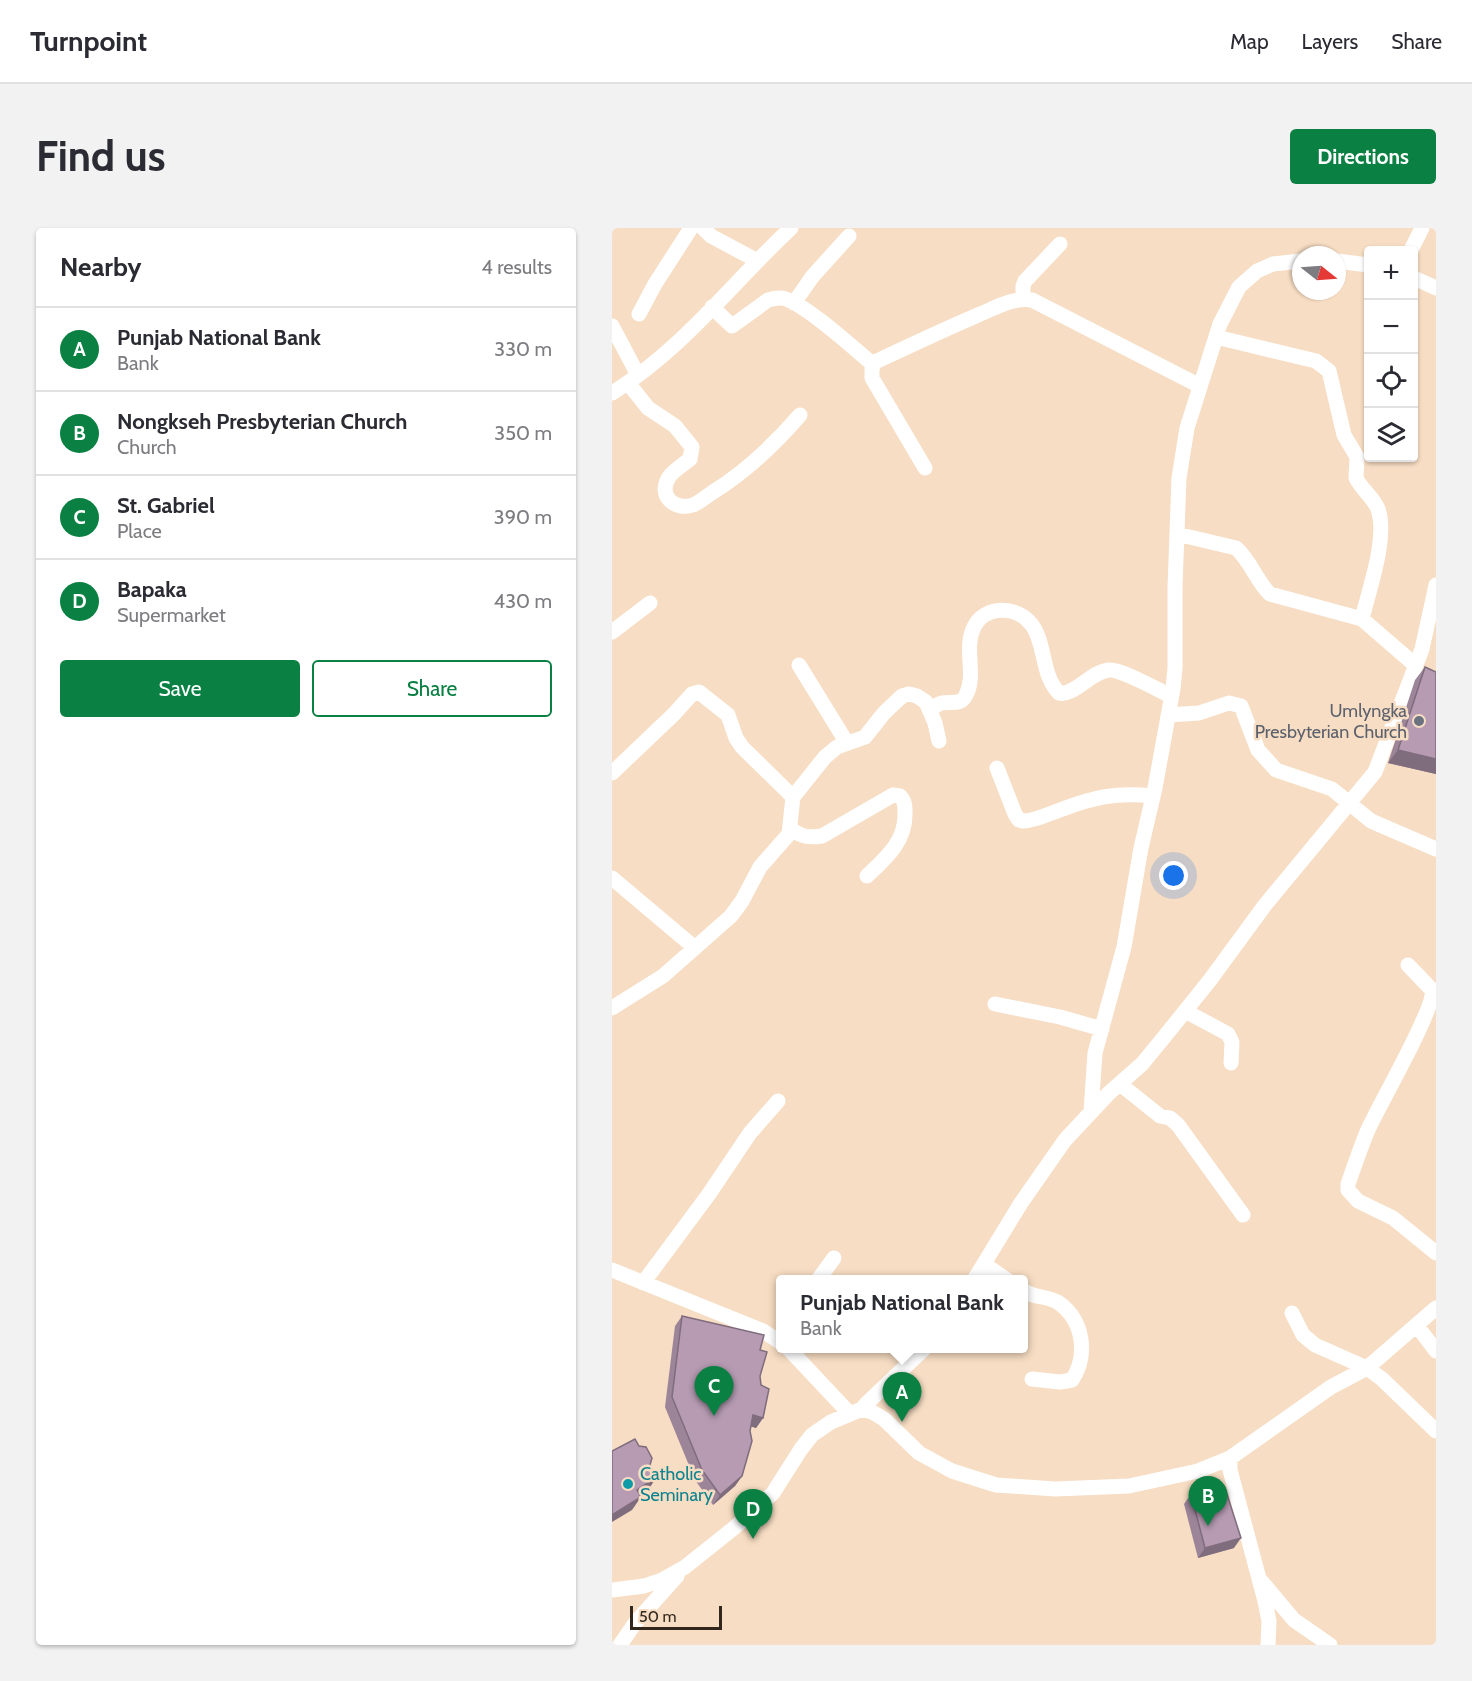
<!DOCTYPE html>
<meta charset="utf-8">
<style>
body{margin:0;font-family:Cabin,sans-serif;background:#f2f2f3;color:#2b2b33}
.controls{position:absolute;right:18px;top:18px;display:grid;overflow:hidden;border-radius:6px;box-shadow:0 2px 4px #0004}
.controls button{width:54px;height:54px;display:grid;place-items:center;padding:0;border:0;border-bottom:2px solid #e1e1e2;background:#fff;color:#2b2b33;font:30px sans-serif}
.compass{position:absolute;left:680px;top:18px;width:54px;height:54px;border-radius:50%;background:#fff;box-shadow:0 2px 4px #0004;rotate:107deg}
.scale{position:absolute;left:18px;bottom:15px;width:92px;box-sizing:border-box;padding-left:6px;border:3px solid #31271d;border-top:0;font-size:16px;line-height:21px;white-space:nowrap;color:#31271d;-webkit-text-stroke:4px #f7ddc3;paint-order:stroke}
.you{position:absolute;left:562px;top:648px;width:21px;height:21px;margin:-15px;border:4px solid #fff;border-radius:50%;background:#1a73e8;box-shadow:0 0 0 9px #1a73e833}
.badge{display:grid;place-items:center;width:39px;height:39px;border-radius:50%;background:#0b8043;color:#fff;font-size:20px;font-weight:700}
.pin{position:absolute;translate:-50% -50px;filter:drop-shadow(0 2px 3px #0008)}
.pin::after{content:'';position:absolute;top:32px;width:21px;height:18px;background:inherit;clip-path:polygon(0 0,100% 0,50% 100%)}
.popup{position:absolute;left:164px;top:1047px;width:252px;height:78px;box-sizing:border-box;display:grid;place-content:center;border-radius:6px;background:#fff;filter:drop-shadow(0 2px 4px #0005);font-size:20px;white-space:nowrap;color:#7c7c81}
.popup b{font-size:22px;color:#2b2b33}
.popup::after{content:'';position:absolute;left:50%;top:100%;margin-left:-12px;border:12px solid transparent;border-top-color:#fff}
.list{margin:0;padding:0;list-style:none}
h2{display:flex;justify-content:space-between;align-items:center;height:78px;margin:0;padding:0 24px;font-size:26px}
h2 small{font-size:20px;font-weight:400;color:#7c7c81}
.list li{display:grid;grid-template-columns:39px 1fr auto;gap:18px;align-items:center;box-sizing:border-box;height:84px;padding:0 24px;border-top:2px solid #e1e1e2}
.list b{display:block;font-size:22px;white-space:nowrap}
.list p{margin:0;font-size:20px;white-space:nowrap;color:#7c7c81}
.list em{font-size:20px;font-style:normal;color:#7c7c81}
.actions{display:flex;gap:12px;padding:18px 24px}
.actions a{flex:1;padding:14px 0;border:2px solid #0b8043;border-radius:6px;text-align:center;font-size:21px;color:#0b8043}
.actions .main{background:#0b8043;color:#fff}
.icon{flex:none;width:33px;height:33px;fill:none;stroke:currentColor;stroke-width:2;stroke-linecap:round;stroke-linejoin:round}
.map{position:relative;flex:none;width:824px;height:1417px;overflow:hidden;border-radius:6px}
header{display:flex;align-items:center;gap:36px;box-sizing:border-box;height:84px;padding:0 30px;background:#fff;border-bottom:2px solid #e1e1e2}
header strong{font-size:28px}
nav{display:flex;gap:33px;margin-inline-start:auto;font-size:21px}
.intro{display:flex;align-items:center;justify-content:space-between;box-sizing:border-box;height:144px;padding:0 36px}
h1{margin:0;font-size:42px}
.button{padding:15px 27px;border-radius:6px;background:#0b8043;color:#fff;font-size:21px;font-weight:700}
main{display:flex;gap:36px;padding:0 36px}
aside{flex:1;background:#fff;border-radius:6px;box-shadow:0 2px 4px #0004}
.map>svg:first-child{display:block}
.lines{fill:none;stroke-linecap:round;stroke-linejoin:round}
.street{stroke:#fff;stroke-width:15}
.wall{fill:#9d8599}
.shaded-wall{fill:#7f6c7d}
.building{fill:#b69bb2;stroke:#7f6c7d;stroke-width:1.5}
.worship-dot{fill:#6b7280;stroke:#f7ddc3;stroke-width:2}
.culture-dot{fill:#0f9aa8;stroke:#f7ddc3;stroke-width:2}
.labels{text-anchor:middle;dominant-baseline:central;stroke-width:5;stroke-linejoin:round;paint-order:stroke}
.worship-label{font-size:18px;fill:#5b616d;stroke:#f7ddc3;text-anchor:end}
.culture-label{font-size:18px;fill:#0d838f;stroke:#f7ddc3;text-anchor:start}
</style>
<header>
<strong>Turnpoint</strong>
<nav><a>Map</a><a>Layers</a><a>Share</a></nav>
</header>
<div class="intro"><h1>Find us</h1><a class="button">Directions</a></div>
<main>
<aside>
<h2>Nearby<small>4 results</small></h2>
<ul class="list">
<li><span class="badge">A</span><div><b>Punjab National Bank</b><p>Bank</p></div><em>330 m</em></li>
<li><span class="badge">B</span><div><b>Nongkseh Presbyterian Church</b><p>Church</p></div><em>350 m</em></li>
<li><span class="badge">C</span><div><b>St. Gabriel</b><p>Place</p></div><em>390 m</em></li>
<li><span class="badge">D</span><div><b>Bapaka</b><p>Supermarket</p></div><em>430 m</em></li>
</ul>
<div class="actions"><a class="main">Save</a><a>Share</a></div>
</aside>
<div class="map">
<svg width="824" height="1417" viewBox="0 0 824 1417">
<rect width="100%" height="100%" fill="#f7ddc3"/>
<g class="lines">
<path class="street" d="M91 0 99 8 144 32
M799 22 810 0
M725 33 756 37
M802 50 824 60
M411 71V58L413 53 448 16
M182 75 200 49 237 8
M100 79 120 98 156 72C163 70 168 69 174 71 195 78 238 117 257 133L263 134C297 118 331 102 366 87 383 80 401 69 420 72L588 158
M27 86 43 56 79 0
M0 98 26 147
M604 109 704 133 717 143 732 207 745 229 744 250C750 262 761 269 766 281 776 310 757 361 750 391
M263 134 260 140V150L313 240
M16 155 36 180 63 198 80 219 78 231C71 237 62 242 57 249 45 268 63 283 81 277 88 274 95 268 101 264 135 243 162 217 188 187
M0 165C70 122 120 55 179 0
M565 306 624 320C639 333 644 353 658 366L750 391 802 436
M0 404 38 375
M187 437 235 515
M318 482C322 479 325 476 330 475 339 473 349 478 354 467 365 446 351 421 362 399 373 377 405 377 420 397 434 416 429 447 447 465 462 469 480 442 498 442 511 442 546 462 559 468
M556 487 587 485 617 475 629 478 646 522 664 542 720 561 759 593 824 621
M385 540 403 586 407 592 411 593C423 593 436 586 448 582 482 569 504 564 541 568
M0 545 62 486 80 466 87 464 116 487 124 510 130 519 181 569
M179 601C190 609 197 610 210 608L281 567 288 568C293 573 293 578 293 585 294 613 274 630 255 648
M0 650 83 720
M796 737 820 762C824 780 765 880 755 904 748 921 742 939 736 956V962L746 973 781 990 824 1025
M383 776 448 789 490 801
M0 780 51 748 119 688 130 673 148 639 177 606 181 569 213 529 225 519 253 509 272 485 290 468 297 466 305 468 314 474 323 495 327 513
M573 783 616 806 620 814 619 835
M508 856 548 888 558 890 566 897 631 987
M479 883 483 825 512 719 529 620 543 560 561 461 563 440V359L567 250 575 200 608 96 627 59 645 43 661 36 689 33
M372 1036 395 1052
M0 1042 151 1103 168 1114
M206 1052 222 1030
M362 1052 409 975 453 912 497 865 530 836 553 808 598 752 653 677 763 544 810 421 824 357
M31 1055 97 966 138 905 166 873
M412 1063C422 1070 437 1068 447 1075 472 1093 476 1128 460 1152L448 1154 420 1151
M680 1085 691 1107 703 1117 755 1140 770 1151 824 1203
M805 1098 824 1123
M176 1120 238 1186
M250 1181 254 1176 313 1120
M618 1230V1242L653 1373 657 1393 656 1417
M650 1354 682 1392 718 1417
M0 1362 32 1358 50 1352 73 1339 122 1300 161 1265 189 1221 200 1207 219 1194 250 1181 260 1184 272 1191 307 1225 340 1243 384 1257 443 1261 517 1258 586 1243 618 1230 719 1159 755 1140 824 1080
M8 1417 23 1395 65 1348"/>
</g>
<path class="wall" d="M813 439 824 444V546L776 535 803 452Z
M70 1088 148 1122V1148L151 1190 144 1200 139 1198 130 1248 123 1258 101 1277 83 1252 53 1179 63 1098Z
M579 1266 622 1320 586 1330 572 1276Z"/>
<path class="shaded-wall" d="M786 522 824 531V546L776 535Z
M141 1187 151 1190 144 1200 134 1197Z
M130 1248 123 1258 101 1277 108 1267Z
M45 1249 36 1262 16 1276 25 1262Z
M29 1269 20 1282 0 1294V1287Z
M629 1310 622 1320 586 1330 593 1320Z"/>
<path class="building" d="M813 439 824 444V531L786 522Z
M70 1088 152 1107 148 1122 155 1124 148 1148 149 1157 157 1161 151 1190 141 1187 138 1203 140 1213 130 1248 108 1267 90 1242 60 1169Z
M23 1211 27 1218 34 1219 40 1230 38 1237 45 1249 25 1262 29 1269 0 1287V1223Z
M613 1260 629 1310 593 1320 579 1266Z"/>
<circle class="worship-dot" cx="807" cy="493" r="6"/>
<circle class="culture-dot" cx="16" cy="1256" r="6"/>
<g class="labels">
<g class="worship-label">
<text x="795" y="483">Umlyngka<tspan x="795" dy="21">Presbyterian Church</tspan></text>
</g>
<g class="culture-label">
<text x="28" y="1246">Catholic<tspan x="28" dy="21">Seminary</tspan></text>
</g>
</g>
</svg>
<div class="controls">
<button>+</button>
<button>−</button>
<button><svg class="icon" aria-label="locate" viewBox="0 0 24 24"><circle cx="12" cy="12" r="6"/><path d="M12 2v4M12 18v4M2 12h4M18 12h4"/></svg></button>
<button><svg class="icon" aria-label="layers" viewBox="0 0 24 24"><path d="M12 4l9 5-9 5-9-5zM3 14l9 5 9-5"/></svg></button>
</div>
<svg class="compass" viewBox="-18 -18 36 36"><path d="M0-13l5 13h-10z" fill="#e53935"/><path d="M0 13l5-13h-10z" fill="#7c7c81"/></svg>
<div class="scale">50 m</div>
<div class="you"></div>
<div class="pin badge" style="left:290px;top:1194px">A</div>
<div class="popup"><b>Punjab National Bank</b>Bank</div>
<div class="pin badge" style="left:596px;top:1298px">B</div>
<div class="pin badge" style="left:102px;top:1188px">C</div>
<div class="pin badge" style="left:141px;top:1311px">D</div>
</div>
</main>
